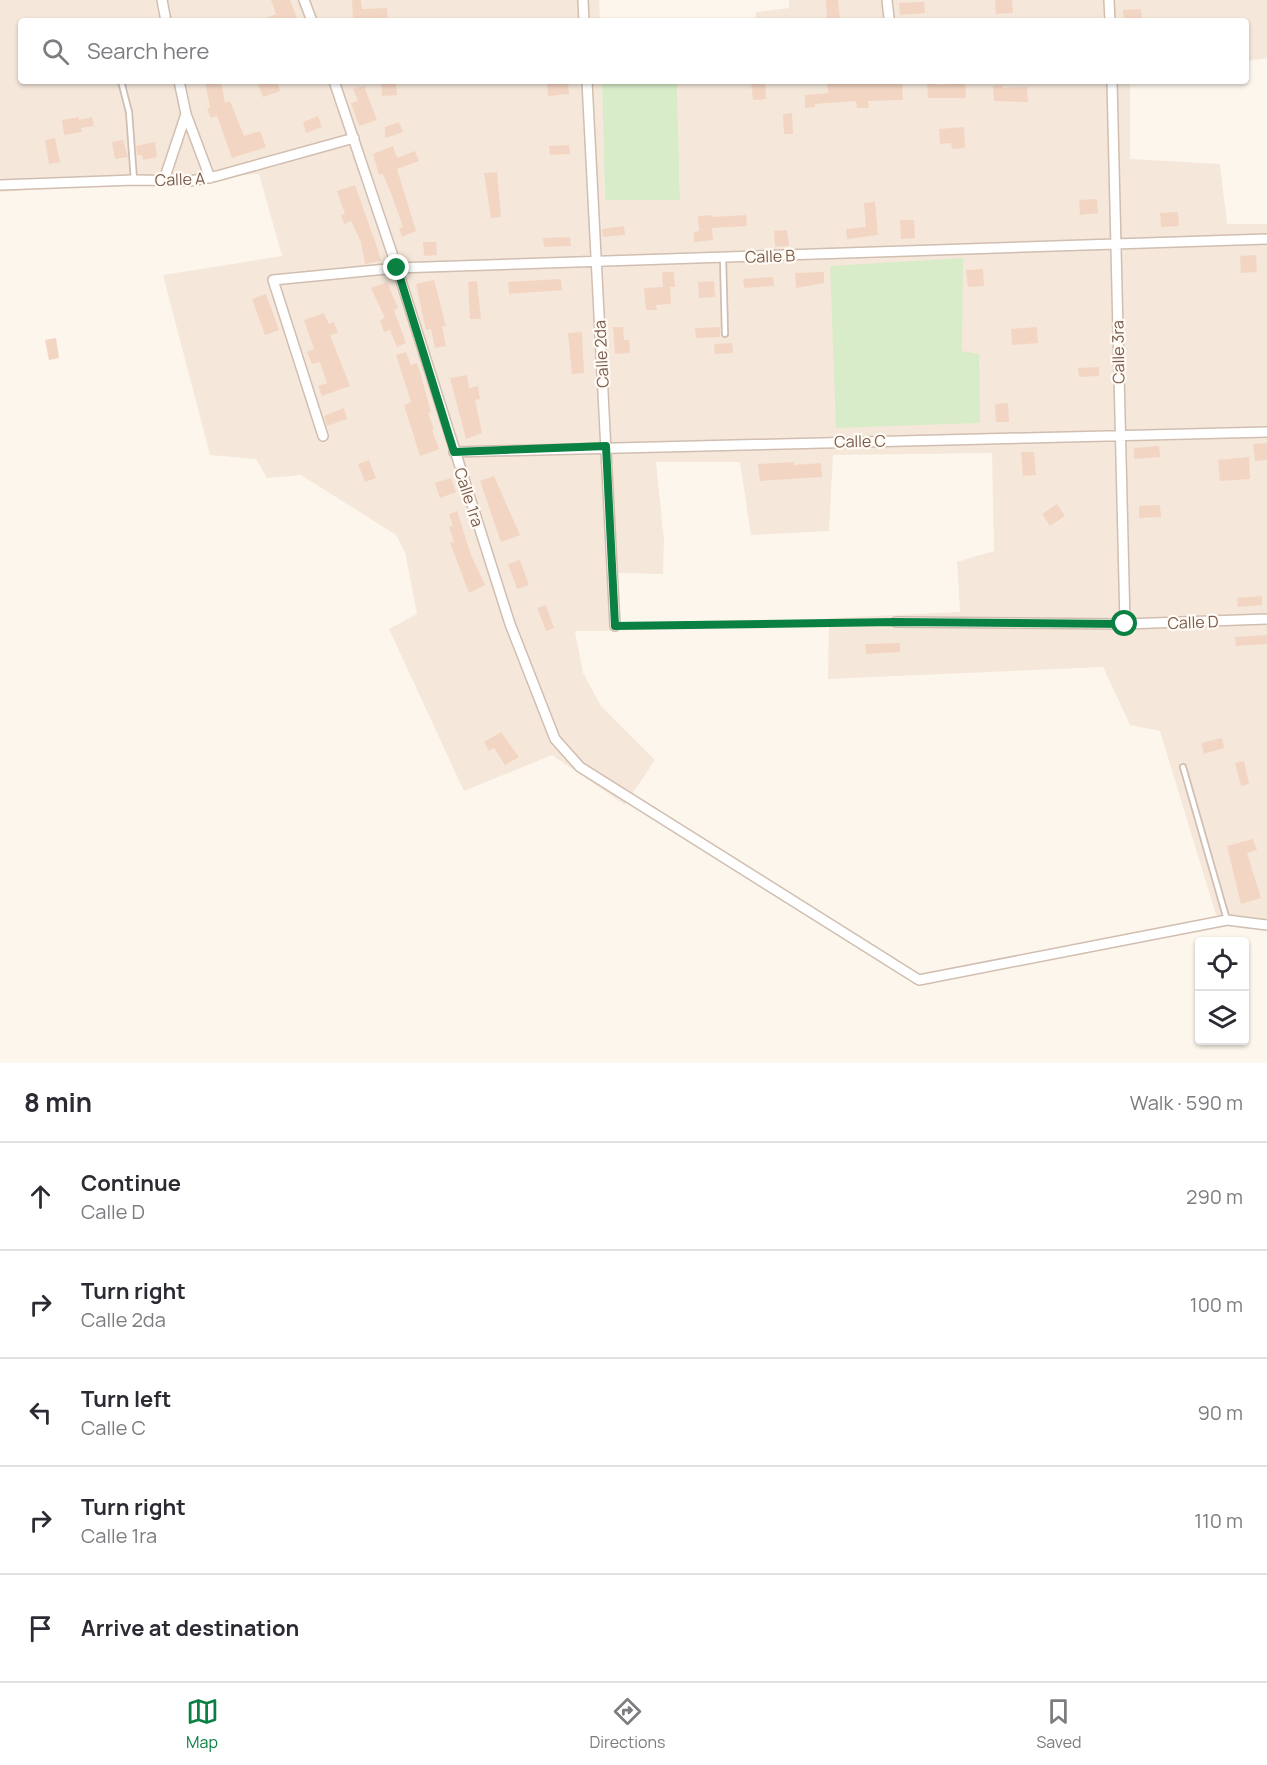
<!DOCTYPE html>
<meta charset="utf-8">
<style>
body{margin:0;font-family:Manrope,sans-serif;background:#f7f7f7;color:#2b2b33}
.controls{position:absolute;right:18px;bottom:18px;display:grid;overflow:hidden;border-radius:6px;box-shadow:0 2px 4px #0004}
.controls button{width:54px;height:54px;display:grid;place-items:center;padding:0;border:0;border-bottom:2px solid #e1e1e2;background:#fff;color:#2b2b33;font:30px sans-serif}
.stop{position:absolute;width:18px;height:18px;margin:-14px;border:4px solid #0b8043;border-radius:50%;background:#fff}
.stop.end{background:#0b8043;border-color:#fff;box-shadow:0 2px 6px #0008}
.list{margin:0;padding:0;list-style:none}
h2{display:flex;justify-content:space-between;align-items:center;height:78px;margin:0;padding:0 24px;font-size:26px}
h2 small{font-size:20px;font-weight:400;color:#7c7c81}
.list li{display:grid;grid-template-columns:39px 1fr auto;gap:18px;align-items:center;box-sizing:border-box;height:108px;padding:0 24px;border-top:2px solid #e1e1e2}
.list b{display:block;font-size:22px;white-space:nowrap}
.list p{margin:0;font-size:20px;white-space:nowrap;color:#7c7c81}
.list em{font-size:20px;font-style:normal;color:#7c7c81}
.icon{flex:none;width:33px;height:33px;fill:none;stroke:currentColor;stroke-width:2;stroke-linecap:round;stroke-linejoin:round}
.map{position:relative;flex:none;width:1267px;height:1063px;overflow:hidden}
.search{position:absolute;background:#fff;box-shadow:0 2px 4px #0004;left:18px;right:18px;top:18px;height:66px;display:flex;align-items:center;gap:15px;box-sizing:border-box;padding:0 21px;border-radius:6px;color:#7c7c81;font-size:22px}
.sheet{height:618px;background:#fff}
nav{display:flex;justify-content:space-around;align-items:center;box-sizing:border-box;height:84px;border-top:2px solid #e1e1e2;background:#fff;font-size:16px;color:#7c7c81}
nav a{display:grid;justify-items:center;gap:3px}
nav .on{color:#0b8043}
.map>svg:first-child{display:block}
.residential{fill:#f5e8da}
.green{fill:#d8ecc9}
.building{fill:#f3d5c3}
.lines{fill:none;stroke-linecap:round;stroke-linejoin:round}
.lane-casing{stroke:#d1beb0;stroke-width:8}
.street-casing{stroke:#d1beb0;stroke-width:12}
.path{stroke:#d9b8a5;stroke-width:2;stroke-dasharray:1.5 4.5;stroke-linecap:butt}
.lane{stroke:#fff;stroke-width:4.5}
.street{stroke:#fff;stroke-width:9}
.route{stroke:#0b8043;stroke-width:8}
.labels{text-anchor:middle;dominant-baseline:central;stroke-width:4.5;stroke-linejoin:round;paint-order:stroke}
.street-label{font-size:16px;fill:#7a5c4d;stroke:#fffaf3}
</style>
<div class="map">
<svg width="1267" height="1063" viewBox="0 0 1267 1063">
<rect width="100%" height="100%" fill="#fdf6ec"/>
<path class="residential" d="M0 0H599L600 21H21V81H602L605 200H680L677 81H1130V159L1220 164 1227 224H1267V920L1216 915 1160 731 1130 725 1103 667 828 679 829 618 960 612 957 562 994 551 992 453 833 455 829 531 751 535 740 462H656L664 540 663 574 617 573 613 631H575L583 673 601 706 655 760 625 805 552 755 464 791 389 629 417 614 405 552 396 535 301 475 267 478 256 459 210 455 163 275 282 256 259 174 0 192Z
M789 0H1267V58L1246 61V21H755L756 12 789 8Z"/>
<path class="green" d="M602 81H677L680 200H605Z
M963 258 962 351 979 354 980 423 836 428 830 266Z"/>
<path class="building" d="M271 0H290L298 21H259L276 14Z
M352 0H361L362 9 387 8 388 21 353 20Z
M826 0H838L840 20 827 21Z
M995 0H1012L1013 13 996 14Z
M924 2 925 13 900 15 899 3Z
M1141 9 1142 20 1124 21 1123 10Z
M205 81H221L225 103 230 101 244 136 260 131 266 147 232 158 217 116 211 118 207 109 210 108Z
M266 81H277L280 91 263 97 258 84Z
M381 81H396L397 95 382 96Z
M547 81H568L569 94 548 96Z
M765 81 766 99 753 100 751 82Z
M827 81H842V84L878 81 902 83 903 100 868 101 869 108H857L856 101 815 104V107L805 108V95L828 93Z
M938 81V85L965 83 966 98H928L927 82Z
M1002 85V88L1027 87 1028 102 994 101 993 86Z
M364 86 377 120 359 126 351 103 358 101 353 89Z
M792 113 793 134H784L783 114Z
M318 116 322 127 306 133 303 122Z
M79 117V120L92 117 94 126 81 128 82 132 64 135 62 120Z
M399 122 403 132 385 138V127Z
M964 127 965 148 952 149 951 143 940 144 939 129Z
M55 138 60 162 49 164 45 140Z
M123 140 128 157 115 159 112 142Z
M155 142 157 157 143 160 142 155H137L136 146Z
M569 145 570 154 550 155 549 146Z
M393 146 397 158 415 151 419 161 397 169 416 231 402 237 399 228 403 227 392 196 383 174 379 175 373 154Z
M497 172 501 217 491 218 484 173Z
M355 185 378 250 381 261 365 264 361 242 351 221 344 224 341 215 345 214 337 191Z
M1097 199 1098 213 1080 215 1079 200Z
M875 202 878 235 847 239 846 229 866 227 864 203Z
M1178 212 1179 226 1161 227 1160 213Z
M711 215V217L746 215 747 226 712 228 713 240 694 242V232L699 231 698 216Z
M900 220H914L915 238 901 239Z
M624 226 625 235 603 237 602 229Z
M787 230 789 246 775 247 774 231Z
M570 237 571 246 544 247 543 238Z
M423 242H436L437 255 424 256Z
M1256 255 1257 272 1241 273 1240 256Z
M983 269 984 286 968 287 966 270Z
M662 272H674L675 287H670L671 304 656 305 657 310H646L644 288 663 287Z
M824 272V283L796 288 795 273Z
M773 277 774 286 744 288 743 279Z
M561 279 562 290 509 294 508 282Z
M434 280 446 326H442L446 346 435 348 431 329 426 330 416 284Z
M477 281 481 319H470L468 282Z
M714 281 715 297 699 298 698 282Z
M387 282 398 308 394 310 406 343 397 347 390 330 384 332 380 320 385 318 371 288Z
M266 294 279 330 265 335 252 299Z
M324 313 329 324 334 322 338 333 330 335 350 386 322 396 318 386 327 383 320 362 312 364 307 352 314 349 304 320Z
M613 327H623L624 340H629L630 353 615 354Z
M720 327V337L696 338 695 328Z
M1037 327 1038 343 1012 345 1011 329Z
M582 332 584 373 572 374 568 333Z
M56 338 59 358 49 360 45 340Z
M732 343 733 353 715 354 714 344Z
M406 352 411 365 417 363 420 372 431 412 428 413 434 429 432 430 439 449 420 456 404 405 411 402 396 355Z
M1099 367V376L1079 377 1078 368Z
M467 375 469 388 478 386 480 399 475 400 482 433 466 439 450 378Z
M1008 403 1009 422H996L995 404Z
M344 408 347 419 327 426 324 416Z
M1267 443V460L1255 461 1253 444Z
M1159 446 1160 457 1134 459V448Z
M1021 452H1034L1036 475 1023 476Z
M1249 457 1250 479 1220 481 1218 460Z
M369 460 376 478 365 482 358 464Z
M794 462V465L821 463 822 477 760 481 758 464Z
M494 476 520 535 501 542 480 481Z
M451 478 456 492 440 498 435 483Z
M1057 504 1065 516 1050 526 1042 514Z
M1160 505 1161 517 1139 518V506Z
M457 511 471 555 485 585 469 593 450 543 454 542 449 527 453 526 449 514Z
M520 560 529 585 517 589 508 564Z
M1262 596V605L1238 607 1237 598Z
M546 605 554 628 546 631 537 608Z
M1267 635V644L1236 646 1235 637Z
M900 643V652L866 654 865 644Z
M501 732 519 757 505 765 494 748 489 751 484 742Z
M1222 738 1224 748 1204 754 1201 743Z
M1244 761 1249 784 1241 786 1235 763Z
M1253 839 1257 850 1247 853 1261 898 1241 904 1227 846Z"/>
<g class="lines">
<defs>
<path id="lane" d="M121 81 129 112 134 180
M723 258 725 334
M1183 767 1227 920"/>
<path id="street" d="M162 0 166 21
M304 0 312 21
M583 0 584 21
M887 0 889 18
M1109 0 1110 21
M334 81 397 268 510 624 555 739 580 767 919 980 1227 920 1267 925
M587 81 615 626
M1112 81 1125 624
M186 114 210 178
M164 180 186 114 179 81
M0 185 134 180 190 181 217 176 354 138
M323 436 273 280 397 268 1267 239
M454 452 1267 432
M896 622 1125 624 1267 619"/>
</defs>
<use href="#lane" class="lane-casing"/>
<use href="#street" class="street-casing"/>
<path class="path" d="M625 626 887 623"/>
<use href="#lane" class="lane"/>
<use href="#street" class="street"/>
</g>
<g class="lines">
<path class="route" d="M397 268 454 452 606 446 615 626 896 622 1125 624"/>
</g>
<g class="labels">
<g class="street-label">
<text transform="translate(180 179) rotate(-2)">Calle A</text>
<text transform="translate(770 256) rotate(-2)">Calle B</text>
<text transform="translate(1118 352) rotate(-91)">Calle 3ra</text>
<text transform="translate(601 354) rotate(-93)">Calle 2da</text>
<text transform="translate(860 441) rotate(-1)">Calle C</text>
<text transform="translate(469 497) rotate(72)">Calle 1ra</text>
<text transform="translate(1193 622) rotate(-2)">Calle D</text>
</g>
</g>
</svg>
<div class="controls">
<button><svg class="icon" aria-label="locate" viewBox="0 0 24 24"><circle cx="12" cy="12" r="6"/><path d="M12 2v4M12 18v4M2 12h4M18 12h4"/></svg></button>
<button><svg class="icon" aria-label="layers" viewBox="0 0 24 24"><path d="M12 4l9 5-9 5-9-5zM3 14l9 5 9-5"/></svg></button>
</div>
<div class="stop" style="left:1125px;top:624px"></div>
<div class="stop end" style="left:397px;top:268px"></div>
<div class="search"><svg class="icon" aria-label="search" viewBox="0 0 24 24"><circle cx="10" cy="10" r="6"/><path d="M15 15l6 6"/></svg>Search here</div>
</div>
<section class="sheet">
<h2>8 min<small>Walk · 590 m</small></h2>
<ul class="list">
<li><svg class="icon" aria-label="ahead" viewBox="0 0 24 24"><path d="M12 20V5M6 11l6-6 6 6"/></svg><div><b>Continue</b><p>Calle D</p></div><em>290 m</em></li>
<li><svg class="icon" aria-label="right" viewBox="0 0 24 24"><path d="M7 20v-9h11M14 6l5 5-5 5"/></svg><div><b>Turn right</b><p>Calle 2da</p></div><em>100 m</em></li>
<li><svg class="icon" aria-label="left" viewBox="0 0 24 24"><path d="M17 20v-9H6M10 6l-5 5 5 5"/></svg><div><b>Turn left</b><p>Calle C</p></div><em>90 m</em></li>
<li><svg class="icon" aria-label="right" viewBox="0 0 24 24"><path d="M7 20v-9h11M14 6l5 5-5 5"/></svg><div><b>Turn right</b><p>Calle 1ra</p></div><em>110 m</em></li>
<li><svg class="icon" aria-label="arrive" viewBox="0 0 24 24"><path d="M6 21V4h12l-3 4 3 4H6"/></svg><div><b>Arrive at destination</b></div></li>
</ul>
</section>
<nav>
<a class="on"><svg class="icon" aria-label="map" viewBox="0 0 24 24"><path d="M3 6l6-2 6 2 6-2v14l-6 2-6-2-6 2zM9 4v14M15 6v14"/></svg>Map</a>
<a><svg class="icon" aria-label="directions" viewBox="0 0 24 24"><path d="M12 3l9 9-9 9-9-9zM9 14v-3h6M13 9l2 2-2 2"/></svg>Directions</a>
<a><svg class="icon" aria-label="saved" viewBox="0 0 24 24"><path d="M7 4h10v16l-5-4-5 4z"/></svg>Saved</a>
</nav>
